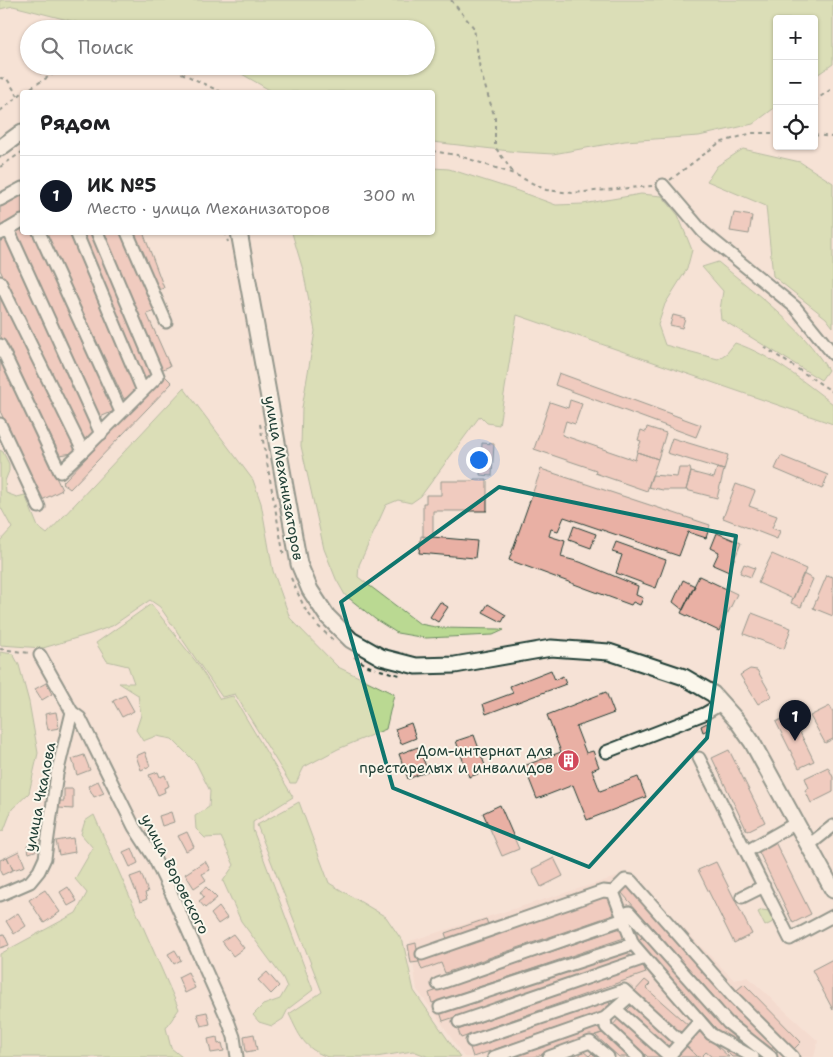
<!DOCTYPE html>
<html lang="ru">
<meta charset="utf-8">
<style>
body{margin:0;font-family:"Shantell Sans",sans-serif;background:#f2f2f2;color:#202124}
.controls{position:absolute;right:15px;top:15px;display:grid;overflow:hidden;border-radius:5px;box-shadow:0 1px 4px #0004}
.controls button{width:45px;height:45px;display:grid;place-items:center;padding:0;border:0;border-bottom:1px solid #e0e0e0;background:#fff;color:#202124;font:25px sans-serif}
.you{position:absolute;left:478px;top:459px;width:18px;height:18px;margin:-12px;border:4px solid #fff;border-radius:50%;background:#1a73e8;box-shadow:0 0 0 8px #1a73e833}
.badge{display:grid;place-items:center;width:32px;height:32px;border-radius:50%;background:#111827;color:#fff;font-size:16px;font-weight:700}
.pin{position:absolute;translate:-50% -41px;filter:drop-shadow(0 1px 2px #0008)}
.pin::after{content:'';position:absolute;top:26px;width:18px;height:15px;background:inherit;clip-path:polygon(0 0,100% 0,50% 100%)}
.list{margin:0;padding:0;list-style:none}
h2{display:flex;justify-content:space-between;align-items:center;height:65px;margin:0;padding:0 20px;font-size:21px}
h2 small{font-size:16px;font-weight:400;color:#757577}
.list li{display:grid;grid-template-columns:32px 1fr auto;gap:15px;align-items:center;box-sizing:border-box;height:80px;padding:0 20px;border-top:1px solid #e0e0e0}
.list b{display:block;font-size:19px;white-space:nowrap}
.list p{margin:0;font-size:16px;white-space:nowrap;color:#757577}
.list em{font-size:16px;font-style:normal;color:#757577}
.icon{flex:none;width:28px;height:28px;fill:none;stroke:currentColor;stroke-width:2;stroke-linecap:round;stroke-linejoin:round}
.map{position:relative;flex:none;width:833px;height:1057px;overflow:hidden}
.search{position:absolute;background:#fff;box-shadow:0 1px 4px #0004;left:20px;top:20px;width:415px;height:55px;display:flex;align-items:center;gap:12px;box-sizing:border-box;padding:0 18px;border-radius:28px;color:#757577;font-size:19px}
.panel{position:absolute;background:#fff;box-shadow:0 1px 4px #0004;left:20px;top:90px;width:415px;height:145px;border-radius:5px}
.map>svg:first-child{display:block}
.built{fill:#f2d3c7}
.green{fill:#bad992;stroke:#6c8b63}
.building{fill:#e9b0a4;stroke:#1f3d34}
.lines{fill:none;stroke-linecap:round;stroke-linejoin:round}
.minor-casing{stroke:#1f3d34;stroke-width:15}
.major-casing{stroke:#1f3d34;stroke-width:19}
.path{stroke:#1f3d34;stroke-width:2;stroke-dasharray:4 4;stroke-linecap:butt}
.minor{stroke:#fbf7ec;stroke-width:11}
.major{stroke:#fbf7ec;stroke-width:15}
.marked{fill:none;stroke:#0f766e;stroke-width:4;stroke-linejoin:round}
.labels{text-anchor:middle;dominant-baseline:central;stroke-width:4;stroke-linejoin:round;paint-order:stroke}
.street-label{font-size:15px;fill:#1f3d34;stroke:#fbf7ec}
.poi-label{font-size:15px;fill:#1f3d34;stroke:#fbf7ec;text-anchor:end}
</style>
<div class="map">
<svg width="833" height="1057" viewBox="0 0 833 1057">
<rect width="100%" height="100%" fill="#f6e2d6"/>
<filter id="ink" filterUnits="userSpaceOnUse"><feTurbulence type="fractalNoise" baseFrequency=".02" numOctaves="2"/><feDisplacementMap in="SourceGraphic" scale="10" xChannelSelector="R" yChannelSelector="G"/><feConvolveMatrix kernelMatrix="1 2 1 2 8 2 1 2 1" color-interpolation-filters="sRGB"/></filter>
<g filter="url(#ink)">
<path class="built" d="M629 873 734 980 748 977 818 1041 814 1057H464L435 1013 417 990 410 941Z"/>
<path class="green" d="M0 0H833V64L814 77V19H777V106L753 124 699 136 625 141 553 154 518 152 433 142 432 92H273L228 66H426V29H103L13 6 0 9Z
M743 149 800 162 833 183V327L826 318 773 276 766 206 707 181 717 166Z
M433 168 449 169 515 190 556 205 583 204 641 194 662 196 678 215 692 250 687 269 665 304 658 325 665 345 718 359 727 353 735 343C771 355 803 381 833 404V424L517 315 499 425 487 423 480 416 421 496 411 503 398 500 386 505 359 565 358 577 420 624 441 628 499 629 504 630 493 635 426 638 397 633 375 619 345 595 336 579 324 549 301 446 302 408 315 331 303 270 292 233 432 232Z
M718 262C758 295 801 326 828 370L821 380 721 319 720 310 723 291 702 267Z
M184 388 253 480 261 503 273 571 290 618 338 667 394 694 386 729 338 749 304 767 296 783H290L235 694 222 697 160 607 150 600 112 626 90 634 43 648 0 645V541L12 528 0 506V450L3 452 9 464V471L5 481 6 493 17 497 25 495 38 527 47 534Z
M151 604 197 663 220 699 233 696 293 797 253 822V830L313 990 288 1009 283 1019 272 1026 259 1022 253 1015 263 1005 280 999 287 987 283 978 241 921 223 881 234 865 221 837 205 838 196 829 195 816 209 807 210 791 196 763 172 739 156 736 143 741 136 730 141 715 138 695 119 683H134L128 666 107 661 96 643Z
M0 652 13 654 19 665 29 702 38 753 29 793 12 809 4 830 0 832Z
M299 802 329 883 386 917 403 942 414 991 460 1057H429L413 1051 376 1057H328C304 1049 299 1035 289 1014L322 992 257 825Z
M94 815 179 1009 166 1028 171 1048 182 1057H0V954L76 913 87 893 75 879 93 848 81 834 85 821Z
M762 910 769 911 775 921 765 926 758 912Z"/>
<path class="building" d="M22 193V216L0 229V205Z
M734 213 752 216 749 234 730 231Z
M22 227V232H36L114 411 98 418 15 232Z
M45 232H72L139 390 124 399Z
M81 232H93L154 380 146 384Z
M102 232H121L156 311 147 314 170 366 161 370Z
M134 232H143L164 288 156 291Z
M5 237 96 429 84 443 0 270V240Z
M0 291 79 452 60 455 0 335Z
M673 315 685 318 682 328 670 325Z
M0 356 62 490 42 500 0 411Z
M559 373 701 425 696 437 555 385Z
M165 376 172 383 70 489 62 483Z
M570 400 582 404 575 424 566 421 562 435 635 460 637 452 658 459 647 491 595 473 596 470 534 449 550 402 568 408Z
M647 427 666 433 658 459 637 452 641 441 638 440 641 430 646 432Z
M672 438 728 455 724 470 667 453Z
M482 443 494 444 492 476 480 475Z
M781 456 828 475 822 489 775 469Z
M679 468H690L691 472 686 490H663L648 487 652 475 677 477Z
M717 468 724 470 717 498 686 490 691 472 714 478Z
M541 469 710 525 706 538 688 532 679 556 564 517 558 531 551 529 549 536 565 541 561 557 580 562 638 586 636 595 643 598 640 605 633 602 631 605 509 560Z
M474 479H487V511H433V537H423V503H426V495H441V481H474Z
M736 484 755 491 749 506 777 516 772 528 780 531 777 539 723 518Z
M574 526 596 534 591 548 569 540Z
M717 533 741 543 729 572 713 565 719 552 711 548Z
M421 536 477 541 475 558 419 553Z
M616 542 666 560 656 588 616 573 622 555 612 552Z
M772 554 806 569 793 599 758 583Z
M744 564 755 568 751 577 740 573Z
M803 574 813 579 801 607 791 603Z
M827 575 833 577V616L813 608Z
M699 576 737 594 719 631 681 613Z
M683 580 695 586 683 610 673 602Z
M440 602 448 607 438 622 430 617Z
M488 604 506 615 502 622 483 612Z
M752 613 791 628 784 649 744 634Z
M750 669 757 670 772 696 758 704 740 675Z
M551 670 555 680 563 676 566 684 486 714 483 704 513 693 510 686Z
M46 683 52 694 42 700 35 689Z
M606 692 614 713 576 727 586 753 593 751 599 767 592 770 600 791 638 777 646 797 587 820 573 785 537 799 524 766 561 752 547 715Z
M125 695 134 711 122 717 113 701Z
M830 706 833 712V739L825 743 810 716Z
M56 712 59 728 48 730 45 714Z
M791 714 814 761 799 768 776 722Z
M411 723 416 738 401 744 395 729Z
M707 723 710 729 703 732 701 726Z
M474 735 487 771 469 777 456 741Z
M418 747 428 771 408 779 399 754Z
M729 750 765 822 747 831 712 758Z
M145 752 150 766 141 770 136 756Z
M84 755 90 770 77 775 72 759Z
M828 767 833 777V792L811 803 805 790 809 788 805 778Z
M158 772 160 777 165 775 169 786 164 788 165 792 158 795 149 775Z
M98 781 104 793 94 797 88 786Z
M64 789H73V809L59 808V801H64Z
M500 805 519 849 502 856 483 813Z
M171 812 174 822 162 826 159 816Z
M187 832 194 847 186 851 178 836Z
M73 838 75 852 59 855 56 841Z
M38 842 41 849 29 853 27 846Z
M775 842 811 914 793 923 758 850Z
M132 848 138 863 130 867 123 852Z
M19 851 25 866 13 870 7 857Z
M7 857 13 870 2 875 0 871V860Z
M554 858 563 876 541 887 532 869Z
M205 861 210 870 202 874 206 880 194 888 185 874Z
M716 862 752 934 734 943 698 870Z
M141 873 148 892 145 893 147 899 140 902 130 877Z
M628 885 737 1009 778 1047 772 1053 731 1016 621 892Z
M68 887 77 901 68 906 60 892Z
M206 887 217 898 205 908 199 901 204 897 200 892Z
M45 890 60 912 44 923 29 900Z
M609 892 616 914 445 973 441 963 422 970 419 962 418 958Z
M219 907 227 918 218 924 211 914Z
M18 913 26 926 14 934 6 921Z
M486 919 489 927 448 942 445 933Z
M621 928 624 938 432 1003 429 993Z
M639 929 644 936 639 940 633 933Z
M4 934 9 945 0 948V935Z
M233 934 244 948 233 956 222 941Z
M644 936 738 1035 734 1042 722 1035 637 941Z
M416 943 419 962 411 963 408 945Z
M627 948 630 958 443 1021 440 1012Z
M175 950 181 960 174 964 168 954Z
M833 959V1010L812 970Z
M643 964 646 973 461 1038 458 1030Z
M188 972 195 988 185 993 178 977Z
M267 972 279 986 271 994 258 980Z
M645 980 650 984 646 988 689 1026 682 1034 634 992Z
M744 984 801 1042 794 1049 736 991Z
M608 1000 612 1009 473 1057 470 1048Z
M632 1005 673 1041 667 1048 626 1011Z
M207 1012 210 1024 201 1026 197 1014Z
M619 1018 661 1055 659 1057H648L612 1026Z
M598 1024 602 1033 534 1057H507Z
M700 1030 729 1057H712L706 1052 701 1057H698L686 1046Z
M605 1032 632 1057H619L595 1035Z
M254 1034 257 1050 246 1052 244 1036Z
M217 1037 218 1044 222 1043 224 1051 211 1053 208 1039Z
M728 1045 743 1057H732L726 1051Z
M686 1046 698 1057H675Z
M583 1051 589 1056 592 1053 596 1057H578Z"/>
<g class="lines">
<defs>
<path id="minor" d="M663 185 703 232 795 307 833 354
M0 200 22 188
M8 229 101 434
M39 232 121 412
M76 232 143 391
M127 232 166 322
M0 234 22 221
M0 282 83 451
M0 345 60 472 83 451 158 376 97 232
M0 424 39 507
M40 655 72 712 80 718 134 827 154 858 172 895 227 1018 234 1037 237 1057
M606 752 704 714 721 704
M699 758 790 939 833 916
M809 845 833 826
M747 851 796 823
M0 895 30 882 39 871 45 858 57 774 72 712
M742 897 764 886
M622 915 629 912 728 1023 771 1057
M422 954 603 891 613 892
M438 984 624 919
M440 1007 633 944
M616 1009 669 1056
M605 1018 606 1027 638 1057
M459 1022 645 958
M472 1041 624 990 681 1042
M494 1057 605 1018 630 996
M549 1057 590 1042 608 1057
M668 1057 700 1021
M753 1057 711 1034 633 944 613 892 625 880 631 881 735 999 793 1057"/>
<path id="major" d="M0 148 22 132
M239 232 299 564 310 590 327 616 351 640 381 657 416 666 455 665 551 648 609 652 684 677 713 694 738 722 752 742 833 890"/>
</defs>
<use href="#minor" class="minor-casing"/>
<use href="#major" class="major-casing"/>
<path class="path" d="M451 0 474 28 480 70 495 118V147L514 174
M167 66 221 92
M0 78 7 79 18 96
M24 92 66 66
M814 101 833 88
M0 111 22 93
M814 135 833 137
M432 151 457 155 514 174 546 190 572 193 652 186
M0 167 22 152
M670 180 719 143 752 133H777
M225 232 228 242
M764 347 833 392
M260 424 284 557
M291 578 305 609 315 622
M318 626 333 640
M0 649 30 653
M354 657 368 666 376 669
M380 670 400 675"/>
<use href="#minor" class="minor"/>
<use href="#major" class="major"/>
</g>
</g>
<path d="M0 0H833V1057H0ZM499 487 736 536 707 738 589 867 393 788 341 602Z" fill="#f6e2d6" fill-opacity=".55" fill-rule="evenodd"/>
<path class="marked" d="M499 487 736 536 707 738 589 867 393 788 341 602Z"/>
<defs>
<symbol id="building-disc" viewBox="-11 -11 22 22"><circle r="9.5" fill="#d1495b" stroke="#fbf7ec"/><path d="M-4-6H4V6H1V3H-1V6H-4ZM-2.5-4.3h1.7v1.8h-1.7ZM.8-4.3h1.7v1.8H.8ZM-2.5-1h1.7V.8h-1.7ZM.8-1h1.7V.8H.8Z" fill="#fff"/></symbol>
</defs>
<g fill-rule="evenodd">
<use href="#building-disc" x="556" y="748" width="25" height="25"/>
</g>
<g class="labels">
<g class="street-label">
<text transform="translate(284 478) rotate(80)">улица Механизаторов</text>
<text transform="translate(40 797) rotate(-79)">улица Чкалова</text>
<text transform="translate(175 874) rotate(63)">улица Воровского</text>
</g>
<g class="poi-label">
<text x="553" y="751">Дом-интернат для<tspan x="553" dy="17">престарелых и инвалидов</tspan></text>
</g>
</g>
</svg>
<div class="controls">
<button>+</button>
<button>−</button>
<button><svg class="icon" aria-label="locate" viewBox="0 0 24 24"><circle cx="12" cy="12" r="6"/><path d="M12 2v4M12 18v4M2 12h4M18 12h4"/></svg></button>
</div>
<div class="you"></div>
<div class="pin badge" style="left:795px;top:741px">1</div>
<div class="search"><svg class="icon" aria-label="search" viewBox="0 0 24 24"><circle cx="10" cy="10" r="6"/><path d="M15 15l6 6"/></svg>Поиск</div>
<section class="panel">
<h2>Рядом<small></small></h2>
<ul class="list">
<li><span class="badge">1</span><div><b>ИК №5</b><p>Место · улица Механизаторов</p></div><em>300 m</em></li>
</ul>
</section>
</div>
